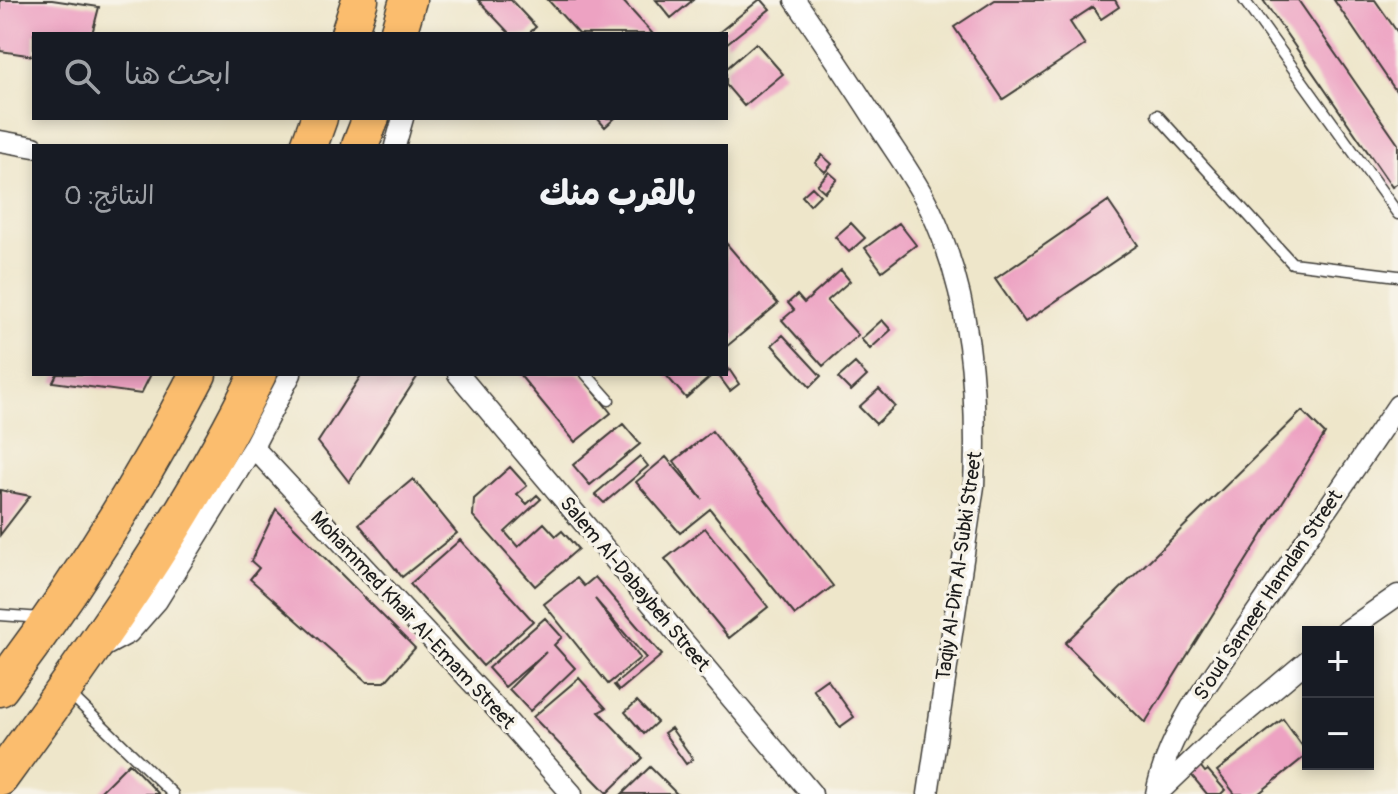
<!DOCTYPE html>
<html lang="ar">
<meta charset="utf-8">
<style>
body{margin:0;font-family:Pangolin,"Playpen Sans Arabic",sans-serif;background:#20242c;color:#f1f3f6;direction:rtl}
.controls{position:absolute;right:24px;bottom:24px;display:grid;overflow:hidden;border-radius:0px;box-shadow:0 4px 12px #0003}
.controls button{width:72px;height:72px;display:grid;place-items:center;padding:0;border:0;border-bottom:2px solid #363941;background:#171b24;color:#f1f3f6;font:40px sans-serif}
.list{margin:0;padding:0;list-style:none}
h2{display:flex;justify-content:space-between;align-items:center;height:104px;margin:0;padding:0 32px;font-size:34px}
h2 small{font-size:26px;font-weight:400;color:#9ea1a6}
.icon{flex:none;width:44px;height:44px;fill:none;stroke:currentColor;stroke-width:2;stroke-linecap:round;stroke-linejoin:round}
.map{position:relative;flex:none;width:1398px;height:794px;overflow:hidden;direction:ltr}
.search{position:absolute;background:#171b24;box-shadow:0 4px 12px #0003;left:32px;top:32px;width:696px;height:88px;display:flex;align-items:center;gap:20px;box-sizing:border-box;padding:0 28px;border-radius:0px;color:#9ea1a6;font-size:30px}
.panel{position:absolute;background:#171b24;box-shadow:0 4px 12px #0003;left:32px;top:144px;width:696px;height:232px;border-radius:0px;direction:rtl}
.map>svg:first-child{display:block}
.building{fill:#eda2c2}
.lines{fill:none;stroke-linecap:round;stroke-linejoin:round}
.lane-casing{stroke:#3c3a36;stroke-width:13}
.street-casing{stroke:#3c3a36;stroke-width:23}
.highway-casing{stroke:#3c3a36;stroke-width:39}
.lane{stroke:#fff;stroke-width:10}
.street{stroke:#fff;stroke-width:20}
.highway{stroke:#fbbd6e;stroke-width:36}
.labels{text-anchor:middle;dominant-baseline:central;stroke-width:7;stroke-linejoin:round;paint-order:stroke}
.street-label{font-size:20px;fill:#1c1c1c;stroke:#f7f3e8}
</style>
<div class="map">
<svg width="1398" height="794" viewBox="0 0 1398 794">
<rect width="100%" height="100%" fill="#f7f3e8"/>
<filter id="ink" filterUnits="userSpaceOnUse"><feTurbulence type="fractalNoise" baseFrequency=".0125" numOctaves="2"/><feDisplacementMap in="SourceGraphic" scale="16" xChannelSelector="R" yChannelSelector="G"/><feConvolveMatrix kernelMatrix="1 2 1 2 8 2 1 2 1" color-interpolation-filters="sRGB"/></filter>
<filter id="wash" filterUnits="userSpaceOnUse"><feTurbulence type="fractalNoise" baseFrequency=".006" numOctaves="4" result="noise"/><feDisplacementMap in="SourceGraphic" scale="32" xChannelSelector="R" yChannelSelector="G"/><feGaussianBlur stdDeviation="1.8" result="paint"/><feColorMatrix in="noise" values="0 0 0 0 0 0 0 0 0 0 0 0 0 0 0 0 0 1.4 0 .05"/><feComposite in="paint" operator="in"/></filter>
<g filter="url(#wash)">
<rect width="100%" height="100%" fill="#eee6ca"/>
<g id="blocks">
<path class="building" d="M0 0H52L99 7 92 34H34V56L0 51Z
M478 0H511L536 27 528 34H510Z
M548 0H622L653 34H579Z
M656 0H693L671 18Z
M759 0H762L770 9 726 44V34H717Z
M995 0H1115L1119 7 1101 19 1093 7 1070 22 1085 45 1003 99 954 27Z
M1263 0H1298L1398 144V183L1392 187Z
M1334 0H1375L1398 33V94Z
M756 43 783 74 744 106 726 85V69Z
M597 118H615L605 127Z
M822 155 832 164 825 172 815 163Z
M829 172 837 179 825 192 817 185Z
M812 187 820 195 810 205 802 196Z
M1108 201 1138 245 1025 322 995 279Z
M851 223 865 238 849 252 835 237Z
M899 223 916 245 882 271 865 248Z
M726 243 778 304 726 347Z
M841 270 850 281 827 301 858 335 823 366 782 320 794 310 788 303 797 295 804 303Z
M882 320 891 330 870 349 861 339Z
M783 335 821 376 810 387 772 345Z
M855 363 867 376 851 391 838 378Z
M729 369 739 384 730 391 719 376 726 374Z
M57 374H151L141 394 53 382Z
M362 374H419L349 482 318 442Z
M519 374H580L611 413 575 442Z
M665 374H707L710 377 686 398Z
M879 389 895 406 876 424 859 407Z
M1302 411 1325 434 1145 723 1065 643Z
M623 424 640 444 590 485 573 465Z
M712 431 833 586 795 615 710 509 680 533 636 482 666 457 702 499 674 461Z
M640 456 648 466 604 503 595 494Z
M510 467 527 486 517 494 527 504 537 495 541 499 505 532 518 547 544 523 556 536 562 531 578 549 535 586 473 516 474 499Z
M413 479 457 533 402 577 359 524Z
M0 490 30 496 0 535Z
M276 509 415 648 385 682H367L250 579 259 568 251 561Z
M705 528 768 607 729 638 665 559Z
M460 540 533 621 483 666 410 584Z
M595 577 662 655 619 691 614 685 646 658 595 599 640 658 608 684 544 604 577 578 584 586Z
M545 618 562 637 554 645 575 668 530 711 509 689 546 652 505 687 488 668Z
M579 678 606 708 599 712 643 758 607 793 533 717Z
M827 679 854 717 840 727 813 689Z
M637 701 657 722 644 734 625 712Z
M1283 719 1308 754 1258 794H1235L1217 771Z
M671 728 693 759 686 764 664 733Z
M129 763 159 794H98Z
M1198 763 1205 772 1208 770 1225 790 1221 794H1207L1188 771Z
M650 767 677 794H622Z"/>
</g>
</g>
<g filter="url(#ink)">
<use href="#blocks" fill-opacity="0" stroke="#3c3a36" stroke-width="2"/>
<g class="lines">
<defs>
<path id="lane" d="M1244 0 1398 214
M1157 115 1292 263 1398 276
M586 374 609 400
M0 615 42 618
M69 693 173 794"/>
<path id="street" d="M795 0C826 45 857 91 886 137 902 161 919 185 931 211 971 296 978 393 974 486L928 794
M0 141 34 147
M395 146 403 118
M458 374 812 794
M253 447 493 705 572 794
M1345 632 1398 595
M101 648 129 633 157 601 253 447 291 374
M1156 794C1162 762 1175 736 1191 708L1398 405
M1157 794 1220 734 1308 660"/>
<path id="highway" d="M349 34 360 0
M398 34 408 0
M309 146 319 118
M360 146 371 118
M0 688C74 590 141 484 198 374
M0 778C94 649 188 518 258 374"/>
</defs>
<use href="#lane" class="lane-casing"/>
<use href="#street" class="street-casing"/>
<use href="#highway" class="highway-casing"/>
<use href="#lane" class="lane"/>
<use href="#street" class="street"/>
<use href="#highway" class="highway"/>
</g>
</g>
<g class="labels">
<g class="street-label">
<text transform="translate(959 566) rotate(-82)">Taqiy Al-Din Al-Subki Street</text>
<text transform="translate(635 584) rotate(50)">Salem Al-Dabaybeh Street</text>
<text transform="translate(1268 595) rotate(-56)">S'oud Sameer Hamdan Street</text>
<text transform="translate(413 620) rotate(47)">Mohammed Khair Al-Emam Street</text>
</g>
</g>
</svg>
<div class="controls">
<button>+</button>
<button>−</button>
</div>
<div class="search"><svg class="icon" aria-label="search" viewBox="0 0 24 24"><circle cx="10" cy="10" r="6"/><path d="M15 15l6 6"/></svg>ابحث هنا</div>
<section class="panel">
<h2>بالقرب منك<small>النتائج: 0</small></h2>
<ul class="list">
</ul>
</section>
</div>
